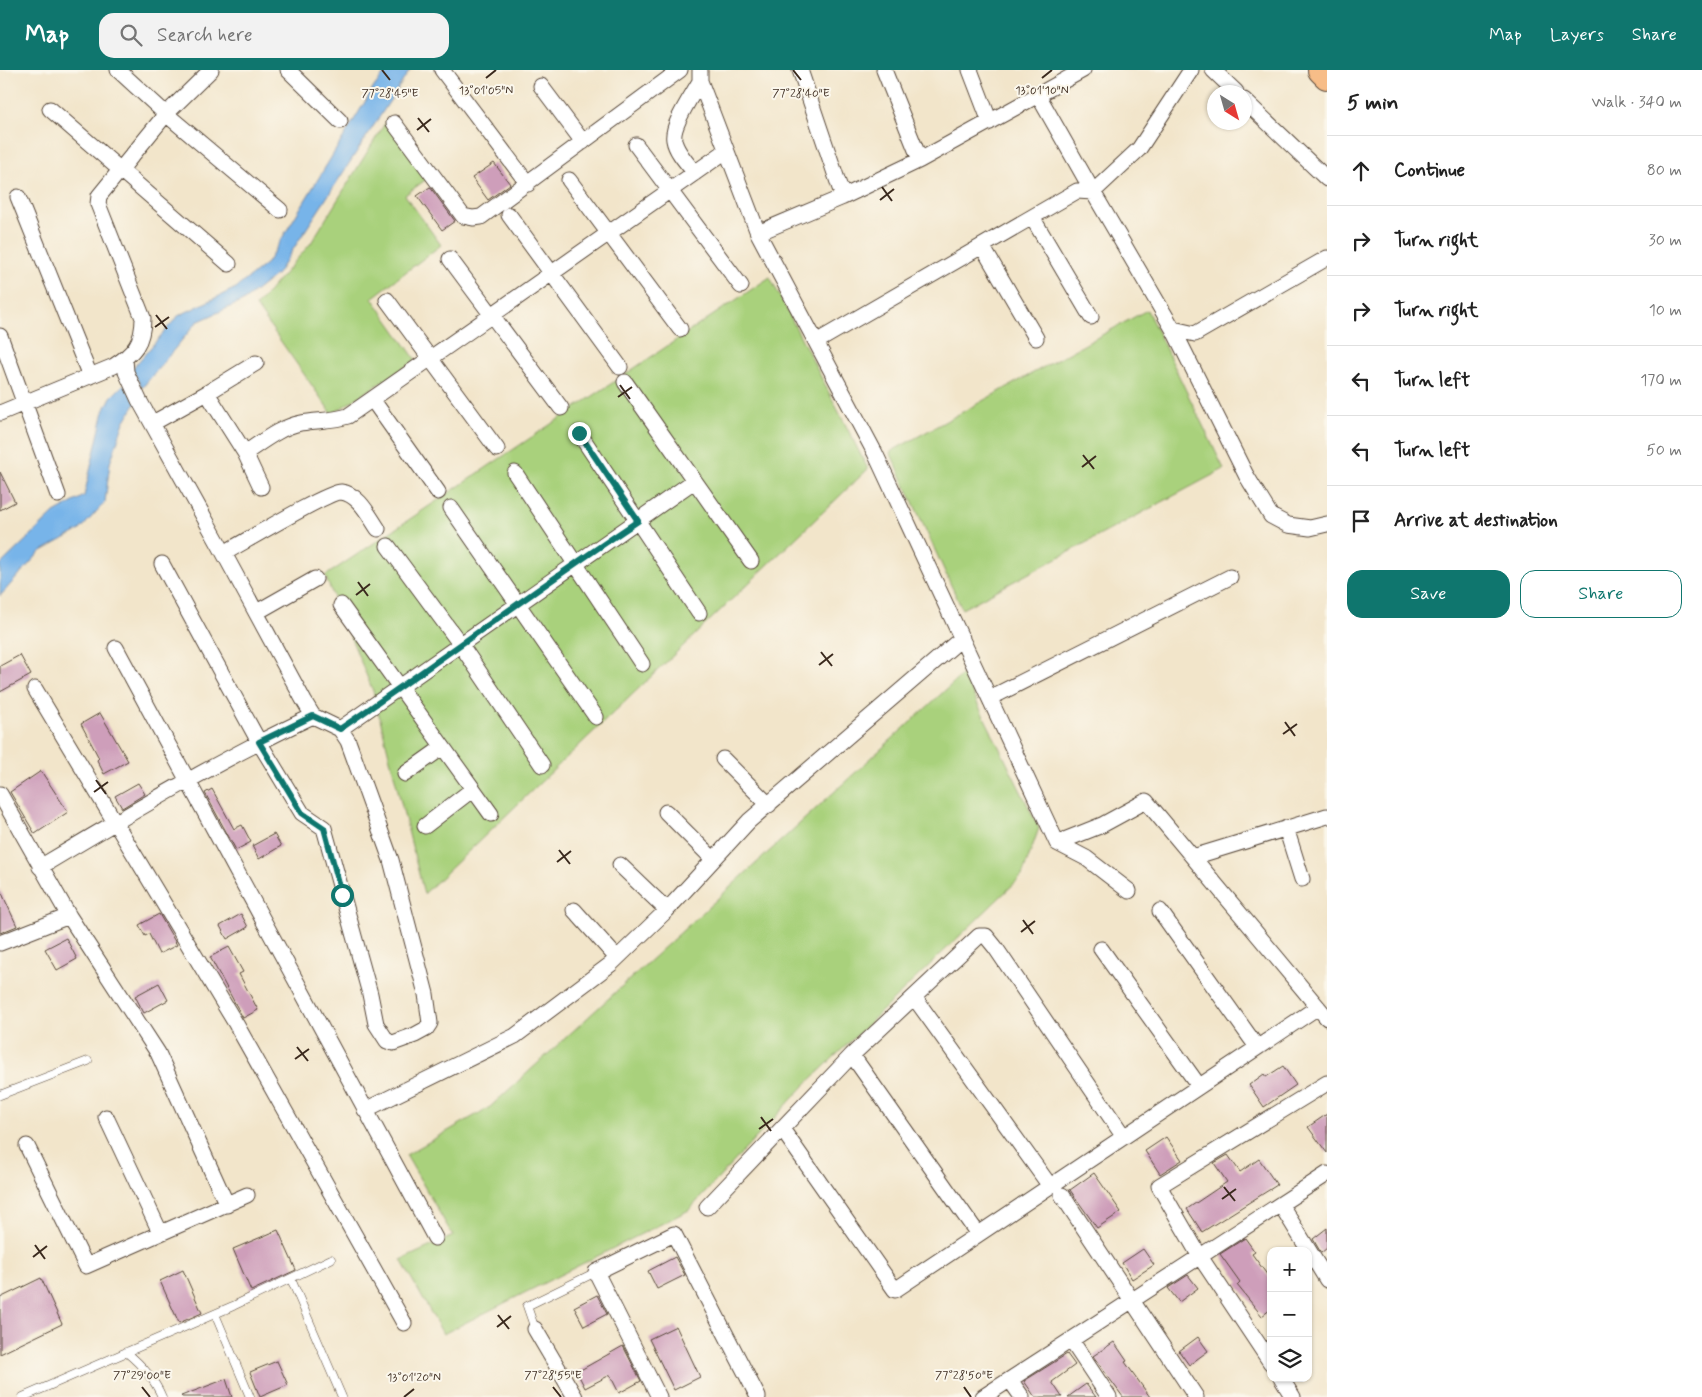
<!DOCTYPE html>
<meta charset="utf-8">
<style>
body{margin:0;font-family:Mynerve,sans-serif;background:#f2f2f2;color:#222}
.controls{position:absolute;right:15px;bottom:15px;display:grid;overflow:hidden;border-radius:10px;box-shadow:0 1px 4px #0004}
.controls button{width:45px;height:45px;display:grid;place-items:center;padding:0;border:0;border-bottom:1px solid #e0e0e0;background:#fff;color:#222;font:25px sans-serif}
.compass{position:absolute;left:1207px;top:15px;width:45px;height:45px;border-radius:50%;background:#fff;box-shadow:0 1px 4px #0004;rotate:143deg}
.stop{position:absolute;width:15px;height:15px;margin:-11px;border:4px solid #0f766e;border-radius:50%;background:#fff}
.stop.end{background:#0f766e;border-color:#fff;box-shadow:0 1px 5px #0008}
.list{margin:0;padding:0;list-style:none}
h2{display:flex;justify-content:space-between;align-items:center;height:65px;margin:0;padding:0 20px;font-size:21px}
h2 small{font-size:16px;font-weight:400;color:#767676}
.list li{display:grid;grid-template-columns:32px 1fr auto;gap:15px;align-items:center;box-sizing:border-box;height:70px;padding:0 20px;border-top:1px solid #e0e0e0}
.list b{display:block;font-size:19px;white-space:nowrap}
.list em{font-size:16px;font-style:normal;color:#767676}
.actions{display:flex;gap:10px;padding:15px 20px}
.actions a{flex:1;padding:11px 0;border:1px solid #0f766e;border-radius:15px;text-align:center;font-size:18px;color:#0f766e}
.actions .main{background:#0f766e;color:#fff}
.icon{flex:none;width:28px;height:28px;fill:none;stroke:currentColor;stroke-width:2;stroke-linecap:round;stroke-linejoin:round}
.map{position:relative;flex:none;width:1327px;height:1327px;overflow:hidden}
header{display:flex;align-items:center;gap:30px;box-sizing:border-box;height:70px;padding:0 25px;background:#0f766e;color:#fff}
header strong{font-size:24px}
nav{display:flex;gap:28px;margin-inline-start:auto;font-size:18px}
.search{width:350px;height:45px;background:#f2f2f2;display:flex;align-items:center;gap:12px;box-sizing:border-box;padding:0 18px;border-radius:15px;color:#767676;font-size:19px}
main{display:flex}
aside{flex:1;background:#fff}
.map>svg:first-child{display:block}
.green{fill:#a9d17c;stroke:#727e4d}
.water{fill:#77b4e9;stroke:#596f84}
.building{fill:#ce9eba}
.lines{fill:none;stroke-linecap:round;stroke-linejoin:round}
.lane-casing{stroke:#564638;stroke-width:9}
.street-casing{stroke:#564638;stroke-width:17}
.highway-casing{stroke:#564638;stroke-width:28}
.lane{stroke:#fff;stroke-width:8}
.street{stroke:#fff;stroke-width:15}
.highway{stroke:#f7bd88;stroke-width:26}
.route{stroke:#0f766e;stroke-width:6}
.ticks{fill:none;stroke:#3b2a1e;stroke-width:2}
.ticks-label{font-size:12px;text-anchor:middle;fill:#3b2a1e;stroke:#fbf7ec;stroke-width:4;stroke-linejoin:round;paint-order:stroke}
</style>
<header>
<strong>Map</strong>
<div class="search"><svg class="icon" aria-label="search" viewBox="0 0 24 24"><circle cx="10" cy="10" r="6"/><path d="M15 15l6 6"/></svg>Search here</div>
<nav><a>Map</a><a>Layers</a><a>Share</a></nav>
</header>
<main>
<div class="map">
<svg width="1327" height="1327" viewBox="0 0 1327 1327">
<rect width="100%" height="100%" fill="#fbf7ec"/>
<filter id="ink" filterUnits="userSpaceOnUse"><feTurbulence type="fractalNoise" baseFrequency=".02" numOctaves="2"/><feDisplacementMap in="SourceGraphic" scale="10" xChannelSelector="R" yChannelSelector="G"/><feConvolveMatrix kernelMatrix="1 2 1 2 8 2 1 2 1" color-interpolation-filters="sRGB"/></filter>
<filter id="wash" filterUnits="userSpaceOnUse"><feTurbulence type="fractalNoise" baseFrequency=".0096" numOctaves="4" result="noise"/><feDisplacementMap in="SourceGraphic" scale="20" xChannelSelector="R" yChannelSelector="G"/><feGaussianBlur stdDeviation="1.12" result="paint"/><feColorMatrix in="noise" values="0 0 0 0 0 0 0 0 0 0 0 0 0 0 0 0 0 1.4 0 .05"/><feComposite in="paint" operator="in"/></filter>
<g filter="url(#wash)">
<rect width="100%" height="100%" fill="#f2e5ca"/>
<path class="green" d="M387 50 428 108 405 125 441 175 372 228 416 290 332 344 256 236 311 173Z
M770 207 868 399 424 824 373 621 325 506Z
M1147 240 1224 399 962 539 890 382Z
M963 604 1039 758 1022 806 804 1016 689 1140 443 1264 401 1190 453 1166 406 1085 490 1037Z"/>
<path class="water" d="M387 0H410L277 204 243 231 197 252 142 318 132 299 178 246 236 218 267 193 374 17Z
M124 314 136 333 124 352 110 393 105 432 80 460 40 482 0 526V495L54 443 84 426 104 341 111 327Z"/>
<g id="blocks">
<path class="building" d="M494 93 510 114 488 130 472 108Z
M430 117 455 151 442 160 417 126Z
M0 402 15 432 0 440Z
M20 585 31 605 0 622V596Z
M100 643 128 691 104 704 97 690 99 688 81 654Z
M41 701 68 742 35 764 10 722Z
M138 713 145 724 122 738 115 726Z
M212 719 234 759 242 755 251 772 236 780 205 723Z
M274 764 281 776 259 789 252 776Z
M0 819 17 856 0 863Z
M159 844 177 875 159 884 149 864 145 866 139 855Z
M241 844 248 857 227 869 220 856Z
M66 868 77 889 57 900 45 879Z
M229 877 243 902 239 904 258 940 243 948 210 887Z
M159 913 168 930 144 943 135 926Z
M1283 996 1296 1015 1264 1037 1249 1015 1264 1004 1266 1007Z
M1327 1044V1083L1308 1057Z
M1166 1067 1182 1090 1160 1104 1145 1081Z
M1228 1085 1240 1102 1259 1089 1277 1115 1202 1162 1187 1139 1227 1112 1214 1093Z
M1094 1103 1121 1142 1097 1158 1070 1120Z
M1327 1158V1178L1321 1183 1313 1169Z
M278 1160 296 1200 251 1221 233 1179Z
M1245 1168 1255 1182 1252 1184 1271 1210V1239L1262 1246 1237 1215 1240 1212 1220 1184Z
M1143 1179 1154 1195 1132 1209 1122 1193Z
M675 1187 685 1205 657 1219 648 1201Z
M183 1200 202 1243 179 1253 160 1211Z
M1188 1205 1198 1218 1179 1232 1168 1218Z
M41 1208 62 1254 0 1284V1228Z
M597 1225 607 1244 584 1256 574 1237Z
M676 1256 700 1307 674 1320 649 1269Z
M1198 1267 1208 1281 1189 1295 1179 1281Z
M1114 1272 1127 1291 1125 1292 1150 1327H1123L1093 1286Z
M623 1276 641 1311 619 1323 610 1305 585 1318 577 1302Z
M1067 1284 1075 1295 1052 1312 1062 1327H1035L1024 1311Z
M277 1291 288 1315 260 1327 250 1302Z
M226 1309 232 1327H182L181 1326Z
M1086 1314 1096 1327H1068Z"/>
</g>
</g>
<g filter="url(#ink)">
<use href="#blocks" fill-opacity="0" stroke="#564638" stroke-width="1"/>
<g class="lines">
<defs>
<path id="lane" d="M0 1025 88 991
M291 1209 342 1327
M215 1244 250 1327
M535 1259 527 1236 596 1202
M126 1282C142 1295 154 1308 162 1327
M23 1327 233 1236 331 1189"/>
<path id="street" d="M118 0 166 44 280 140
M288 0 340 51
M442 0 528 114
M700 0V11L758 163 816 272
M884 0 920 90
M970 0 990 52
M1083 0 1038 25 1093 122 1173 259 1246 405 1271 446 1288 455 1310 458 1327 454
M1191 0 1139 79 1093 122 1077 121 816 272 875 383 1057 773 1102 755 1146 731 1327 948
M1213 0 1236 22
M541 16 583 72
M1244 30 1327 109
M50 39 229 194
M394 53 463 146 473 148 481 147 680 0
M636 75 741 216
M695 103C688 94 676 82 674 70 671 55 692 26 700 11
M569 110 680 259
M18 127 90 306
M843 127 920 90 1038 25
M509 145 620 297
M1032 147 1091 247
M758 163 843 127 800 0
M982 176 1036 268
M450 189 561 338
M387 230 497 379
M1173 259 1195 264 1327 188
M0 266 58 425
M125 289 126 302 139 330 220 476 304 631 313 646 340 659 348 671 391 790 426 924 430 953 426 959 415 965 393 973 387 971 376 954 370 924 324 758 302 743 259 672 162 494
M625 312 751 491
M207 323 245 383 261 417
M372 329 438 422
M0 343 114 296C134 283 143 273 143 248L98 134 99 126 166 44 211 0
M153 353 207 323 256 293
M579 363 699 543
M245 383C262 372 280 357 301 353 317 350 332 351 348 346L726 81
M515 403 642 594
M451 438 596 647
M388 476 461 575 542 695
M224 483C241 474 329 421 341 422 359 424 369 446 378 459
M341 535 491 744
M257 542 315 509
M116 578 435 1168
M35 619 236 954 404 1253
M990 628 1230 507
M340 659 694 411
M723 689 769 735
M405 704 443 677
M0 724 69 846
M666 742 713 789
M425 756 473 719
M1286 758 1302 809
M1057 773 1086 788 1129 821
M1193 787 1327 746
M620 795 667 840
M40 797C129 744 219 690 313 646
M574 840 617 888
M1160 841 1257 977
M0 873 69 846 158 983 227 1135
M1101 879 1199 1016
M914 927 1050 1116
M852 985 978 1164
M365 1040 515 966 611 894 667 840 749 751 962 568
M106 1047 160 1162
M782 1059 895 1220 1318 937
M27 1076 86 1196 247 1125
M1062 1125 1196 1327
M1281 1135 1327 1210
M707 1137 852 985 979 866H986L995 877 1124 1067
M535 1259 575 1327
M1071 1270 1109 1327
M1271 1293 1199 1185 1159 1116 1327 1013
M1281 1308 1293 1327
M1010 1310 1022 1327
M659 1327 596 1202 674 1164 758 1327
M983 1327 1327 1104"/>
<path id="highway" d="M1321 0 1327 6"/>
</defs>
<use href="#lane" class="lane-casing"/>
<use href="#street" class="street-casing"/>
<use href="#highway" class="highway-casing"/>
<use href="#lane" class="lane"/>
<use href="#street" class="street"/>
<use href="#highway" class="highway"/>
</g>
</g>
<g class="lines" filter="url(#ink)">
<path class="route" d="M342 825 324 758 302 743 259 672 313 646 340 659C440 591 537 518 638 451L579 363"/>
</g>
<path class="ticks" d="M382 0 390 10M793 0 801 10M486 8 496 0M1042 8 1052 0M418 48 429 62M417 60 431 49M882 117 892 131M880 130 894 119M156 245 167 259M155 257 169 247M620 315 630 329M618 327 632 317M1083 385 1094 399M1082 397 1096 386M358 512 368 526M356 525 370 514M821 582 832 596M819 595 833 584M1285 652 1295 666M1283 664 1297 654M96 710 106 724M94 722 108 712M559 780 570 794M557 792 571 781M1023 850 1033 864M1021 862 1035 851M297 977 308 991M295 989 309 979M761 1047 771 1061M759 1059 773 1049M1224 1117 1235 1131M1222 1129 1236 1119M35 1175 45 1189M33 1187 47 1176M498 1245 509 1259M497 1257 511 1246M142 1317 150 1327M553 1317 561 1327M964 1317 971 1327M404 1327 414 1319"/>
<g class="ticks-label">
<text x="486" y="24">13°01'05"N</text>
<text x="1042" y="24">13°01'10"N</text>
<text x="801" y="27">77°28'40"E</text>
<text x="390" y="27">77°28'45"E</text>
<text x="142" y="1309">77°29'00"E</text>
<text x="553" y="1309">77°28'55"E</text>
<text x="964" y="1309">77°28'50"E</text>
<text x="414" y="1311">13°01'20"N</text>
</g>
</svg>
<div class="controls">
<button>+</button>
<button>−</button>
<button><svg class="icon" aria-label="layers" viewBox="0 0 24 24"><path d="M12 4l9 5-9 5-9-5zM3 14l9 5 9-5"/></svg></button>
</div>
<svg class="compass" viewBox="-18 -18 36 36"><path d="M0-13l5 13h-10z" fill="#e53935"/><path d="M0 13l5-13h-10z" fill="#767676"/></svg>
<div class="stop" style="left:342px;top:825px"></div>
<div class="stop end" style="left:579px;top:363px"></div>
</div>
<aside>
<h2>5 min<small>Walk · 340 m</small></h2>
<ul class="list">
<li><svg class="icon" aria-label="ahead" viewBox="0 0 24 24"><path d="M12 20V5M6 11l6-6 6 6"/></svg><div><b>Continue</b></div><em>80 m</em></li>
<li><svg class="icon" aria-label="right" viewBox="0 0 24 24"><path d="M7 20v-9h11M14 6l5 5-5 5"/></svg><div><b>Turn right</b></div><em>30 m</em></li>
<li><svg class="icon" aria-label="right" viewBox="0 0 24 24"><path d="M7 20v-9h11M14 6l5 5-5 5"/></svg><div><b>Turn right</b></div><em>10 m</em></li>
<li><svg class="icon" aria-label="left" viewBox="0 0 24 24"><path d="M17 20v-9H6M10 6l-5 5 5 5"/></svg><div><b>Turn left</b></div><em>170 m</em></li>
<li><svg class="icon" aria-label="left" viewBox="0 0 24 24"><path d="M17 20v-9H6M10 6l-5 5 5 5"/></svg><div><b>Turn left</b></div><em>50 m</em></li>
<li><svg class="icon" aria-label="arrive" viewBox="0 0 24 24"><path d="M6 21V4h12l-3 4 3 4H6"/></svg><div><b>Arrive at destination</b></div></li>
</ul>
<div class="actions"><a class="main">Save</a><a>Share</a></div>
</aside>
</main>
